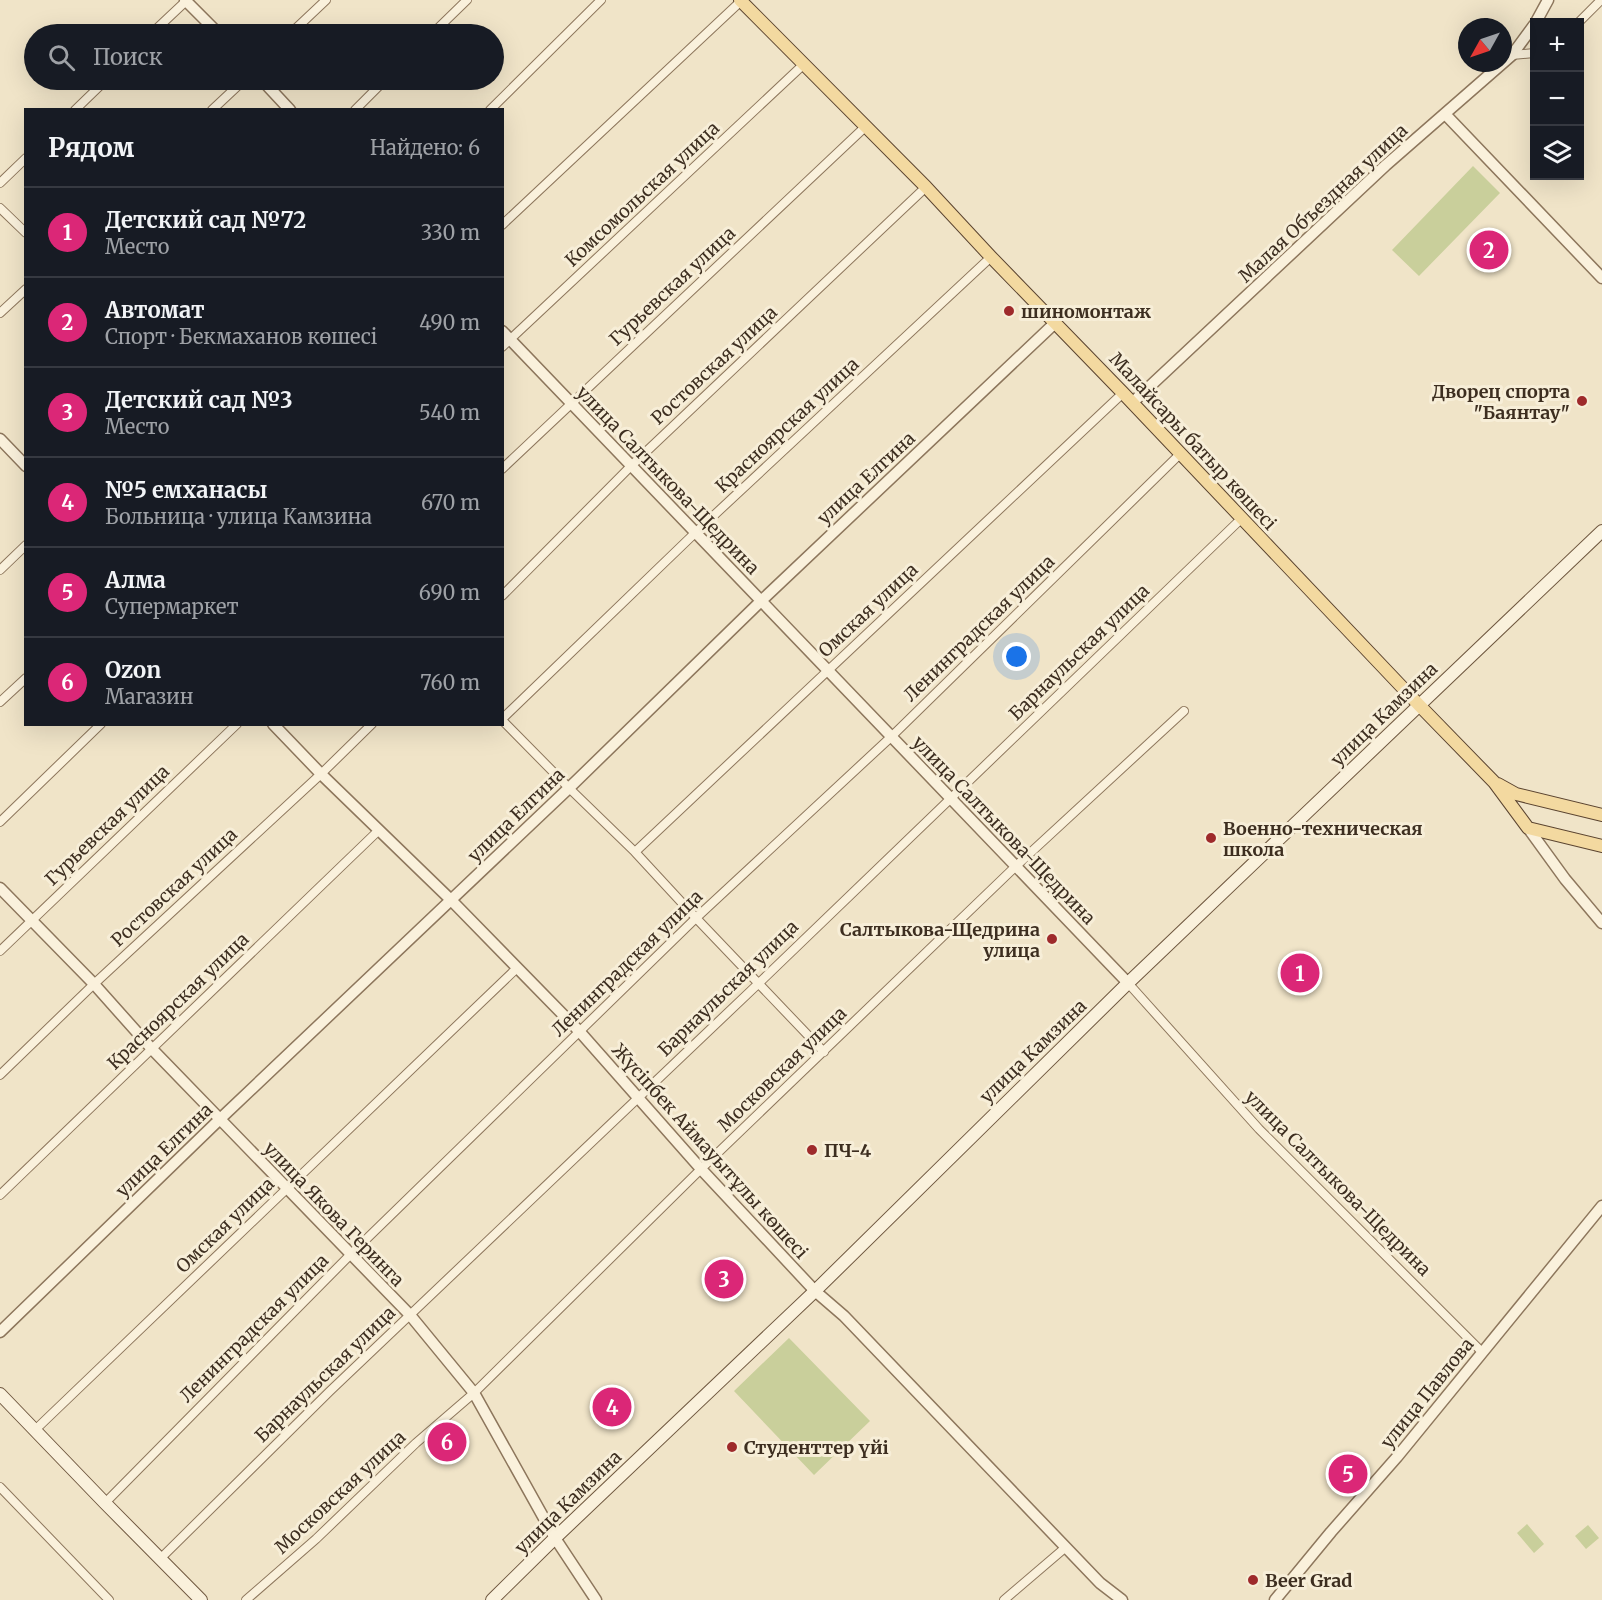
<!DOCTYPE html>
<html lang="ru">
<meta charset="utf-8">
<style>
body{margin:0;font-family:Merriweather,serif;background:#242831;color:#f1f3f6}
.controls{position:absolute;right:18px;top:18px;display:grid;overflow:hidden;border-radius:0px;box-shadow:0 6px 24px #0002}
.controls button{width:54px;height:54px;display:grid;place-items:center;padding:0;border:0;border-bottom:2px solid #363941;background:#171b24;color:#f1f3f6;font:30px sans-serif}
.compass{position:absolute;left:1458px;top:18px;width:54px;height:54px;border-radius:50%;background:#171b24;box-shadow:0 6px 24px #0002;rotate:230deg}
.you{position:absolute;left:1017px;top:657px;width:21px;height:21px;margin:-15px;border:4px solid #fff;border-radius:50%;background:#1a73e8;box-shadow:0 0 0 9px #1a73e833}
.badge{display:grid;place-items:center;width:39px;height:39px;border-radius:50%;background:#db2777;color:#fff;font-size:20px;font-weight:700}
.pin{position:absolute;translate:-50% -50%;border:3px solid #fff;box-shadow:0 2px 6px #0006}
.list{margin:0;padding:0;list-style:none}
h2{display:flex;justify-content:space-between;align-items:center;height:78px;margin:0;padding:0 24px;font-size:26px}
h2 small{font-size:20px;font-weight:400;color:#9ea1a6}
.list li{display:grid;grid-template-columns:39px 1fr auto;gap:18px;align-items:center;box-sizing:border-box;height:90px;padding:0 24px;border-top:2px solid #363941}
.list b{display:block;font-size:22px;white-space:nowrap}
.list p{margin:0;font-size:20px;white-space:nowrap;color:#9ea1a6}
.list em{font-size:20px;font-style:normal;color:#9ea1a6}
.icon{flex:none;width:33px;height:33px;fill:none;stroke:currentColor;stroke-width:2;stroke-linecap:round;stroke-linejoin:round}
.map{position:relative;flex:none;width:1602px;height:1600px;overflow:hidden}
.search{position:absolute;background:#171b24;box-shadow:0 6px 24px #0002;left:24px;top:24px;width:480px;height:66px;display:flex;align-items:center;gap:15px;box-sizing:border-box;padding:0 21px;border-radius:33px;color:#9ea1a6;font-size:22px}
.panel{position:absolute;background:#171b24;box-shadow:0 6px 24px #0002;left:24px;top:108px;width:480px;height:618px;border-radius:0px}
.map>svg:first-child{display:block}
.green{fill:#c9cf9b}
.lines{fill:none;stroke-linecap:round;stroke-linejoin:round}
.minor-casing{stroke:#8d765c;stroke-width:10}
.tertiary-casing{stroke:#8d765c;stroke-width:13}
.secondary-casing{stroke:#6f573f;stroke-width:14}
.primary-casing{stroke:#5b4430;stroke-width:14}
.minor{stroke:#faf1dc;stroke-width:8}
.tertiary{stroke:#faf1dc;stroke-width:10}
.secondary{stroke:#faf1dc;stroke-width:12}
.primary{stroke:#f3d9a0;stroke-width:12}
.poi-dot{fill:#9e2a2b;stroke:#f7eed8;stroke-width:2}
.labels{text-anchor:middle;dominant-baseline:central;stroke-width:6;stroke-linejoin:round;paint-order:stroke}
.street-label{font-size:18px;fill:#3d2e20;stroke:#f7eed8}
.poi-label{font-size:18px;font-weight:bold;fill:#3d2e20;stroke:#f7eed8;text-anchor:start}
</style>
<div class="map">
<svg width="1602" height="1600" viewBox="0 0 1602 1600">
<rect width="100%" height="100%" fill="#f0e4c8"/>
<path class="green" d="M1473 166 1500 193 1419 276 1392 250Z
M789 1338 870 1421 814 1475 734 1391Z
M1527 1524 1544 1544 1534 1553 1517 1533Z
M1588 1525 1599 1538 1586 1549 1575 1536Z"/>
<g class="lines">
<defs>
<path id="minor" d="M1579 22 1601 0
M151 34 186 1
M290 34 326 0
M432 34 467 0
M1512 55 1534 53
M75 110 106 80
M212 110 244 80
M355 110 385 80
M490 110 601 0
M0 183 26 158
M0 208 26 233
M502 225 741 1
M0 313 26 289
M502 347 804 64
M502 469 865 127
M0 570 26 545
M502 596 631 466 926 187
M0 702 26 678
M502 719 695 533 991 257
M502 720 569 788 635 852 696 918 824 1052
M0 822 101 724
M635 852 1123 393
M0 951 237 724
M1128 983 1259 1129 1482 1352
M0 1075 94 984 321 774 372 724
M0 1195 379 830
M35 1430 517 968
M0 1487 109 1600
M105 1503 351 1254 696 918 891 737 1180 454
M161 1558 330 1391 759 983 1241 519
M246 1600 316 1539 416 1443 474 1393 701 1169 1016 866 1184 711
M1004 1600 1066 1547"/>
<path id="tertiary" d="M185 0 219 34
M1536 22 1548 0
M262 80 290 110
M1445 114 1602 278
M502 331 1128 983
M1132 403 1386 165 1512 55 1534 25
M0 439 26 466
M273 724 321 774 451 900 580 1032 701 1169 815 1291 844 1316 1100 1583 1122 1600
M1528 828 1565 879 1602 923
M0 888 94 984 151 1048 410 1315 474 1393 555 1538 596 1600
M0 1332 220 1119 569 788 761 601 1055 323
M1275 1600 1331 1532 1397 1457 1602 1206"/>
<path id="secondary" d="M0 1394 105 1503 201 1600
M492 1600 555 1538 815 1291 1128 983 1602 531"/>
<path id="primary" d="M740 0 926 187 991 257 1123 393 1419 705 1494 782 1528 828 1602 846
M1498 784 1516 794 1602 815"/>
</defs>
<use href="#minor" class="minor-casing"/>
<use href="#tertiary" class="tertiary-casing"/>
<use href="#secondary" class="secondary-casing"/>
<use href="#primary" class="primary-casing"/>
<use href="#minor" class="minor"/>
<use href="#tertiary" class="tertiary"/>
<use href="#secondary" class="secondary"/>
<use href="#primary" class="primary"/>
</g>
<g class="poi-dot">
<circle cx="1009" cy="311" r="6"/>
<circle cx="1582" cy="401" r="6"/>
<circle cx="1211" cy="838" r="6"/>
<circle cx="1052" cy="939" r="6"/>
<circle cx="812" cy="1150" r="6"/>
<circle cx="732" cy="1447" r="6"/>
<circle cx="1253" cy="1580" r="6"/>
</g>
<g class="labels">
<g class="street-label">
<text transform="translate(642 194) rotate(-43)">Комсомольская улица</text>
<text transform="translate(1323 203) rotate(-43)">Малая Объездная улица</text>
<text transform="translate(672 286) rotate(-43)">Гурьевская улица</text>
<text transform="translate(714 365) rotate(-43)">Ростовская улица</text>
<text transform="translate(787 425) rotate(-43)">Красноярская улица</text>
<text transform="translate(1193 441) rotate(47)">Малайсары батыр көшесі</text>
<text transform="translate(866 478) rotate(-43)">улица Елгина</text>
<text transform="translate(668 480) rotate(46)">улица Салтыкова-Щедрина</text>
<text transform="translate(868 610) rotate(-43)">Омская улица</text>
<text transform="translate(979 628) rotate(-44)">Ленинградская улица</text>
<text transform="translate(1079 652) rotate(-44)">Барнаульская улица</text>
<text transform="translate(1384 714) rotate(-44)">улица Камзина</text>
<text transform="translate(516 815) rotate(-44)">улица Елгина</text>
<text transform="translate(107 825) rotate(-44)">Гурьевская улица</text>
<text transform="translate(1004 830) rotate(46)">улица Салтыкова-Щедрина</text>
<text transform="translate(174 887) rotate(-43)">Ростовская улица</text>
<text transform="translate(627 963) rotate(-44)">Ленинградская улица</text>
<text transform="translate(728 988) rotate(-44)">Барнаульская улица</text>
<text transform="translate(178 1001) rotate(-44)">Красноярская улица</text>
<text transform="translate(1033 1051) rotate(-44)">улица Камзина</text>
<text transform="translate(782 1069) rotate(-44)">Московская улица</text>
<text transform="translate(164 1150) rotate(-44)">улица Елгина</text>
<text transform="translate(710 1151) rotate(48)">Жүсіпбек Аймауытұлы көшесі</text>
<text transform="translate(1338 1183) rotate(45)">улица Салтыкова-Щедрина</text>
<text transform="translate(334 1214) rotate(46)">улица Якова Геринга</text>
<text transform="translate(225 1225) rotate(-44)">Омская улица</text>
<text transform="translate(254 1328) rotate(-45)">Ленинградская улица</text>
<text transform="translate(325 1374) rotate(-44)">Барнаульская улица</text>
<text transform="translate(1427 1393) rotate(-51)">улица Павлова</text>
<text transform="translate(340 1492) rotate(-43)">Московская улица</text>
<text transform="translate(568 1502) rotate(-44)">улица Камзина</text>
</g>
<g class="poi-label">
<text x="1021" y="311">шиномонтаж</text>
<text x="1570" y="391" text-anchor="end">Дворец спорта<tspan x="1570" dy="21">"Баянтау"</tspan></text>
<text x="1223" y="828">Военно-техническая<tspan x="1223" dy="21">школа</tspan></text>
<text x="1040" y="929" text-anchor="end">Салтыкова-Щедрина<tspan x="1040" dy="21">улица</tspan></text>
<text x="824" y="1150">ПЧ-4</text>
<text x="744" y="1447">Студенттер үйі</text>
<text x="1265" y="1580">Beer Grad</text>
</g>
</g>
</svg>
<div class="controls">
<button>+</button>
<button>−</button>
<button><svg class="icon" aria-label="layers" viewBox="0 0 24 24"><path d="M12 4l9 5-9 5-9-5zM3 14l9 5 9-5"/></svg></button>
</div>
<svg class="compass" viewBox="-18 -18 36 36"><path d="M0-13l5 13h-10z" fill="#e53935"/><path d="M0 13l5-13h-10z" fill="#9ea1a6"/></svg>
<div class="you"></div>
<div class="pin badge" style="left:1300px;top:973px">1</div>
<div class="pin badge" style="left:1489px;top:250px">2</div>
<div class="pin badge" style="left:724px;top:1279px">3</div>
<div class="pin badge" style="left:612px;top:1407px">4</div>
<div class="pin badge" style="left:1348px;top:1474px">5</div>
<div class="pin badge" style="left:447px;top:1442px">6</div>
<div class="search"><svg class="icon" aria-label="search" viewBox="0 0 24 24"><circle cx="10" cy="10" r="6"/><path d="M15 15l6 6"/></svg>Поиск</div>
<section class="panel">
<h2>Рядом<small>Найдено: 6</small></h2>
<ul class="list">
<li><span class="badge">1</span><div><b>Детский сад №72</b><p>Место</p></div><em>330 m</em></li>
<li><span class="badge">2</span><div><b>Автомат</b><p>Спорт · Бекмаханов көшесі</p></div><em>490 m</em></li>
<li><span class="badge">3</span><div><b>Детский сад №3</b><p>Место</p></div><em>540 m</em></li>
<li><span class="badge">4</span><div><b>№5 емханасы</b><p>Больница · улица Камзина</p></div><em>670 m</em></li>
<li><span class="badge">5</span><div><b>Алма</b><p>Супермаркет</p></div><em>690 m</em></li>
<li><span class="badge">6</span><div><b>Ozon</b><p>Магазин</p></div><em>760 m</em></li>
</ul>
</section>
</div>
